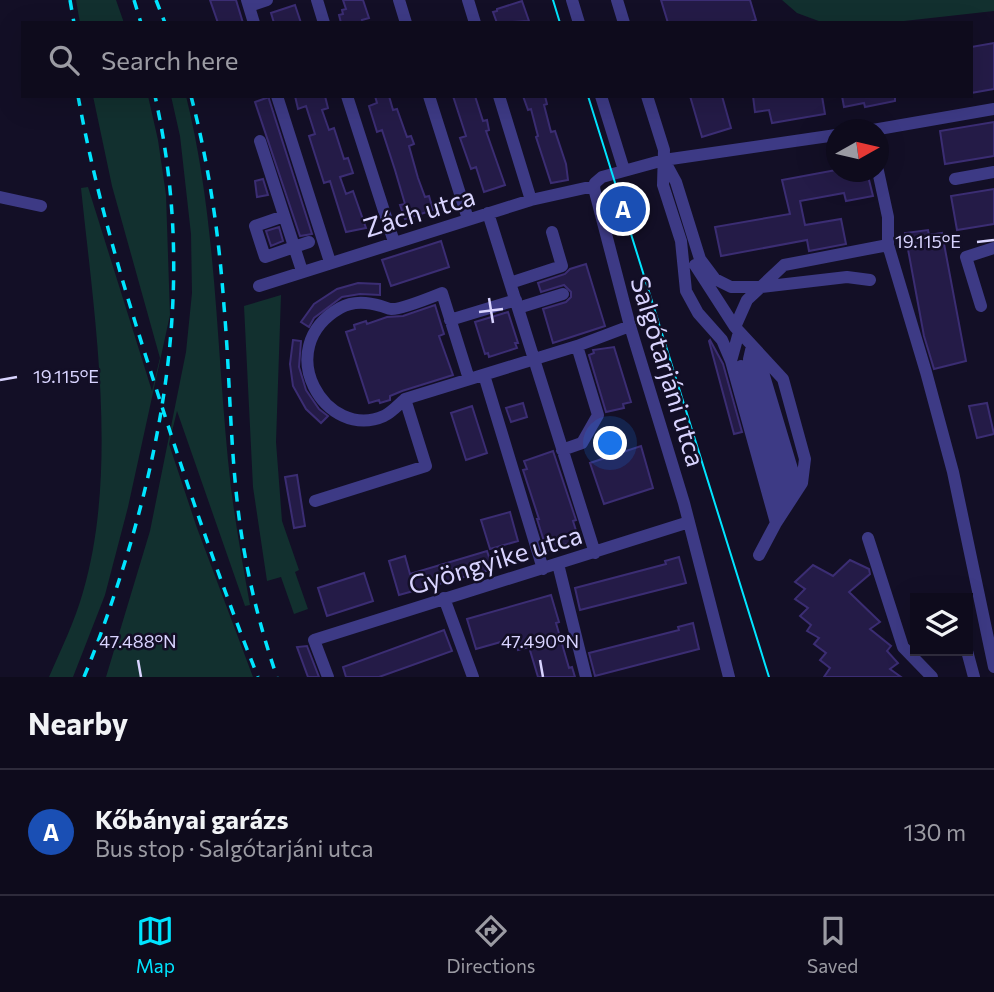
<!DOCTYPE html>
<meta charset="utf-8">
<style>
body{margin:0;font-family:Commissioner,sans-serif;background:#1c1929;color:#f1f3f6}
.controls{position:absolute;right:21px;bottom:21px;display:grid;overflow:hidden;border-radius:0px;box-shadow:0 7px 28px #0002}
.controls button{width:63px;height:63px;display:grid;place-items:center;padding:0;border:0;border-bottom:2px solid #2e2b3b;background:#0e0b1c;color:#f1f3f6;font:35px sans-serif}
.compass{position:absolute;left:826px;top:119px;width:63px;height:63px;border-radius:50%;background:#0e0b1c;box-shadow:0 7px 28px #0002;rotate:82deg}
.you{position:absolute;left:611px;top:444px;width:24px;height:24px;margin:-18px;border:5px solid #fff;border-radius:50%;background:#1a73e8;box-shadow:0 0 0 10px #1a73e833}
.badge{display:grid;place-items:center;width:46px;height:46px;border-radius:50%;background:#00e5ff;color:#fff;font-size:23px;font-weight:700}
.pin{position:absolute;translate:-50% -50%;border:4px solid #fff;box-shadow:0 2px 7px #0006}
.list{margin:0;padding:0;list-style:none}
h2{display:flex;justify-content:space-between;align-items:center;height:91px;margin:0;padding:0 28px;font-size:30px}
h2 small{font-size:23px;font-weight:400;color:#9b9ba3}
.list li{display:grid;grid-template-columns:46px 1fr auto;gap:21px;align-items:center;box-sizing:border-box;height:126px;padding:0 28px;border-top:2px solid #2e2b3b}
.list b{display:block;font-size:26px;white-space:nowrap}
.list p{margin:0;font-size:23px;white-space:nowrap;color:#9b9ba3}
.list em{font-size:23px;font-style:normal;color:#9b9ba3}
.icon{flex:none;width:38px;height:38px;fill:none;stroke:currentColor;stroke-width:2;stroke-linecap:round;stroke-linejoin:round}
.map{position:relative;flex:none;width:994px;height:677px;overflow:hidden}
.search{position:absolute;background:#0e0b1c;box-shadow:0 7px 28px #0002;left:21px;right:21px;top:21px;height:77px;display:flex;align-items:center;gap:18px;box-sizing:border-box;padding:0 24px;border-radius:0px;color:#9b9ba3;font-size:26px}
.sheet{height:217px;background:#0e0b1c}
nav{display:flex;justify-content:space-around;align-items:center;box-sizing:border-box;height:98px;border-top:2px solid #2e2b3b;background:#0e0b1c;font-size:19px;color:#9b9ba3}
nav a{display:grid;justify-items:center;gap:4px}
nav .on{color:#00e5ff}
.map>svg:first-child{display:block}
.green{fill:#12302f}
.building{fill:#241b47;stroke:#3b2d73;stroke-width:2}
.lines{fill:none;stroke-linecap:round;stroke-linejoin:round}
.minor{stroke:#3d3a85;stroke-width:12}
.tram{stroke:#00e5ff;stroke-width:2}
.rail{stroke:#00e5ff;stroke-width:3.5;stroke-dasharray:10 9;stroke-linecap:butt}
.ticks{fill:none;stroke:#d9d4ff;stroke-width:2.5}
.labels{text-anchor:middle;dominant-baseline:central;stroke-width:5;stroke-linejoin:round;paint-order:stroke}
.street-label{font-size:26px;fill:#d9d4ff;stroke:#130f26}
.ticks-label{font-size:18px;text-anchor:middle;fill:#d9d4ff;stroke:#130f26;stroke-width:5;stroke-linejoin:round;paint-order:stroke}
</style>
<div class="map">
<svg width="994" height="677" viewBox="0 0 994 677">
<rect width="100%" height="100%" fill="#130f26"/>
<path class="green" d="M76 0H116L124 23H80Z
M782 0H994V11L886 23H824L797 13Z
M93 96H148L158 140 166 195 170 315 128 507 105 595 73 677H49C61 649 75 621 83 592 119 469 94 314 81 188L88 187 152 391 160 358 112 186Z
M171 96H186C218 225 216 357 231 488 236 527 243 566 250 605L245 606 177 411 169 444 197 528 253 677H106L150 531 186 352 192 293 191 234 180 136Z
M281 295 276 442 282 521 299 570 295 572 308 609 294 614 281 577 267 581 253 487 244 306Z"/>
<path class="building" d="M210 0H236L243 23H218Z
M343 0H363L369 18 362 20 363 23H341L339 15 343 14 342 10 346 9Z
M661 0H750L756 20 747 23H668Z
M522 1 529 21 497 23 493 12 497 11V9Z
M295 5 301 23H274L271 13Z
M994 43V89L971 93V47Z
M295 96H325L328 108 322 110 329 130 334 128 344 159 348 158 353 173 340 177 346 194 353 191 366 228 346 232 330 181 324 183 309 136 315 134 306 106 298 109Z
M375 96H389L393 110 397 109 407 137 411 136 414 144 409 146 418 178 425 197 429 196 433 210 405 219 400 205 405 204 395 170 382 130 377 132 369 106 377 103Z
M453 96H475L483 121 487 120 489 130 486 131 505 185 484 192 476 167 471 169 460 138 466 136Z
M523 96H545L547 104 544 105 551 132 555 131 566 164 568 180 551 183 536 137 538 136 531 109 528 110Z
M690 96H722L731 128 702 137Z
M753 96H822L825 114 772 123 769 110 755 112Z
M842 96H895V101L865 107 864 103 844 107Z
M269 97V99L312 234 300 236 255 102Z
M994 122V156L945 164 940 131Z
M836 170 867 172 873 196 846 201 844 193 800 201 805 225 841 219 846 244 809 251 807 240 721 256 715 227 790 214 782 180Z
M263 179 268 195 257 197 255 181Z
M994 189V224L957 230 951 196Z
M279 227 283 241 271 246 266 231Z
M928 230 929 235 942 233 966 361 934 369 924 336 905 233Z
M441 241 449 267 391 286 382 260Z
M586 264 605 326 553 343 543 309 566 302 571 297V292L564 285 541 292 538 283 565 274 570 269Z
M358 283 380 284V295L360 294 342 297 314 318 309 327 301 322 314 304 337 289Z
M435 305 444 334 439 336 453 375 402 391 390 396V400L380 403 379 400 369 403 346 332 355 329 354 325 366 321 367 324 387 317 403 316Z
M508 312 518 343H515L517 348 489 357 488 353 485 354 475 322Z
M293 340 301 341 299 367 306 390 319 409 328 416 321 423 306 409 293 386 290 364Z
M710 340 723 364 742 432 734 434 709 341Z
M614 347 631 402 623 404 624 408 606 412 589 355 594 353 593 350Z
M523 403 527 417 511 422 506 408Z
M987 403 994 434 977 438 969 406Z
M472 406 487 453 466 460 451 413Z
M641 446 653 488 604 504 590 463Z
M553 451 576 520 573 521 579 540 547 551 537 519H539L523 470 527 469 524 461Z
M297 475 305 526 294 528 285 477Z
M510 512 518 541 490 549 481 520Z
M487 551 493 569 399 595 389 561 405 556 410 574Z
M679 557 686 583 580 610 575 588 666 564 665 561Z
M850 560 869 569 870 574 849 592 880 622 870 629 891 646 887 651 898 663 890 669 901 677H824L830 668 820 660 826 653 814 644 819 638 807 631 811 625 800 616 808 608 795 599 805 589 795 582 813 565 833 576Z
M364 573 373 601 327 616 318 588Z
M551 595 559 622 556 623 569 668 572 667 575 677H538L529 647 518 650 515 638 476 649 467 619Z
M693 623 699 649 595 676 589 653 679 630 678 627Z
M444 630 452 651 379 677H346L343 667Z
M307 646 319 677H308L297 647Z"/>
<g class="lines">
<path class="minor" d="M247 0 254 23
M317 0 324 23
M399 0 406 23
M468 0 475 23
M572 0 579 23
M617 0 624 23
M249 6 267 0
M277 96 330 262
M347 96 394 242
M429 96 468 219
M499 96 531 200
M601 96 624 170
M647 96 664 150 663 185 681 241 686 291 698 313 722 340 731 361
M873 130 994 109
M260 141 302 271
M664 160 676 182 700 259 715 279 731 287H761L847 277 870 280
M878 171 888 217V245
M955 179 994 172
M0 197 41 206
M488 213 595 553
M284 216 255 226 265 257 309 242
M695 265 735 327
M510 283 562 266 552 232
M259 286 531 200 585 188H594
M981 306 966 257 994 248
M518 308 563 294
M450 320 516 300
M739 332 731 361 776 523
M752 346 749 359 790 500
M760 354 759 359 798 489
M741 366 783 510
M484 375 543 569
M405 399C399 404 392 412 384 416 326 442 270 348 340 308 352 301 368 302 381 306 385 307 388 309 391 309 400 310 432 297 442 293L469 379
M562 450 582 443 598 415 577 346
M315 501 426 466 405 399 577 346 630 326
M868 538 903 647 932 677
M759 555 776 523 802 483 805 459 783 379 735 327 747 300 784 265 888 245 926 372 953 472 994 667
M558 564 586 677
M444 598 473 677
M967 651 974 677
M328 677 314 640 689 522
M729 677 684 503 630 326 594 188 595 183 602 177 664 160 836 135"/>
<path class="tram" d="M553 0 560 23
M588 96 769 677"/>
<path class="rail" d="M70 0 74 23
M134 0 141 23
M156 0 165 23
M78 96C97 199 124 289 156 388 187 485 220 582 258 677
M191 96C209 165 219 235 224 306 230 376 230 447 239 517 246 571 259 625 277 677
M84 677C101 636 115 594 128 552 173 400 190 252 155 96"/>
</g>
<path class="ticks" d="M977 242 994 240M489 298 493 323M479 312 503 309M0 380 17 377M138 660 141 677M540 660 543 677"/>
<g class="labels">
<g class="street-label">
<text transform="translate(419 211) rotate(-17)">Zách utca</text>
<text transform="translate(669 371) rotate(73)">Salgótarjáni utca</text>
<text transform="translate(495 559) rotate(-17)">Gyöngyike utca</text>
</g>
</g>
<g class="ticks-label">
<text x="928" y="248">19.115°E</text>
<text x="66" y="383">19.115°E</text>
<text x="138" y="648">47.488°N</text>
<text x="540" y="648">47.490°N</text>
</g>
</svg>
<div class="controls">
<button><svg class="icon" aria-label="layers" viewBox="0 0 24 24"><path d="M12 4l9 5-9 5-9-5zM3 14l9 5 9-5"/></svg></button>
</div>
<svg class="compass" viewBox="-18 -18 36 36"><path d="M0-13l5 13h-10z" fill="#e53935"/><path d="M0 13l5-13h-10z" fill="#9b9ba3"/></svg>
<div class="you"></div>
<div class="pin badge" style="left:623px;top:209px;background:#1a4fb4">A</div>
<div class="search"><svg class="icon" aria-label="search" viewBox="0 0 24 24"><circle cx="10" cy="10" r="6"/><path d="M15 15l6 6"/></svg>Search here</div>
</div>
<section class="sheet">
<h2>Nearby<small></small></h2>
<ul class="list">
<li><span class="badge" style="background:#1a4fb4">A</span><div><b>Kőbányai garázs</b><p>Bus stop · Salgótarjáni utca</p></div><em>130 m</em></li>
</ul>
</section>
<nav>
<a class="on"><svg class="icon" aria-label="map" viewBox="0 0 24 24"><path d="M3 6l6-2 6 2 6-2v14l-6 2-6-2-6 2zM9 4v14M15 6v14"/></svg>Map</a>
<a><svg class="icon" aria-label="directions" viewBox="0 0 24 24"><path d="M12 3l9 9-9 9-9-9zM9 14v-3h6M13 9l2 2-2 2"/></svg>Directions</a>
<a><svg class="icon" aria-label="saved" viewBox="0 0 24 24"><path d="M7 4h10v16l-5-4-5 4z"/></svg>Saved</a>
</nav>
